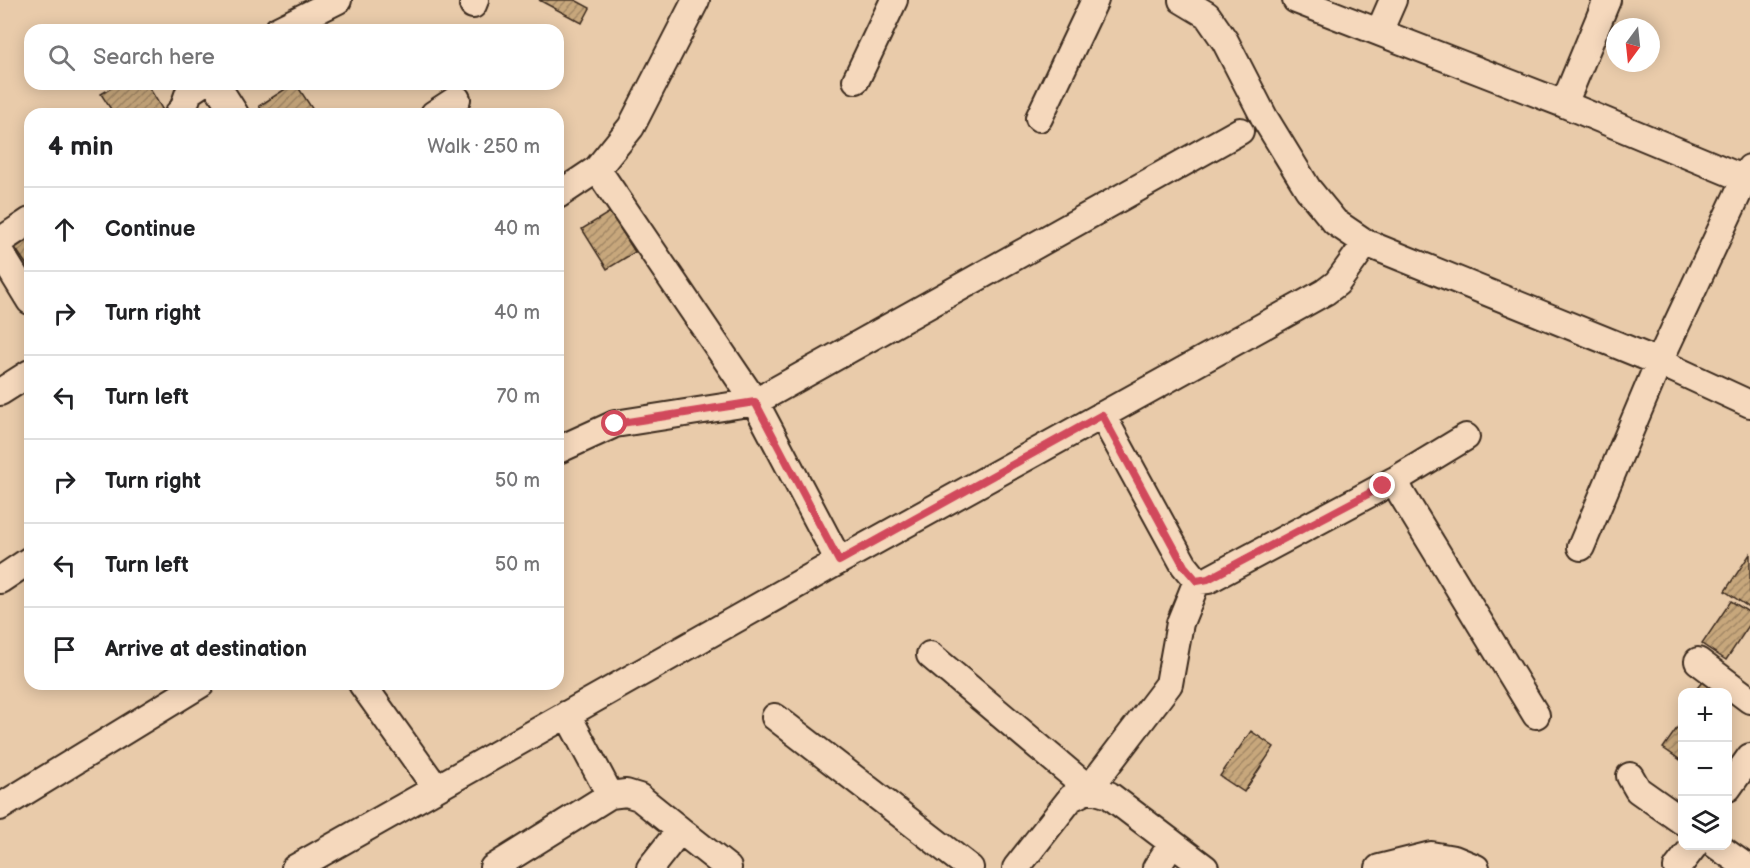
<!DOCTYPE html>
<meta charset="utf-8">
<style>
body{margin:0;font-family:"Balsamiq Sans",sans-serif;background:#f6f6f6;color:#202124}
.controls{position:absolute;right:18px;bottom:18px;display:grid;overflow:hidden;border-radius:12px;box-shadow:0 3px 15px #0003}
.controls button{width:54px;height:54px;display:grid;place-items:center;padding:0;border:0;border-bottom:2px solid #e0e0e0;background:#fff;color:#202124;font:30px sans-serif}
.compass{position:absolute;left:1606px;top:18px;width:54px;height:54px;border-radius:50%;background:#fff;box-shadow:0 3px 15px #0003;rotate:195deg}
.stop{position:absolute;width:18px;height:18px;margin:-14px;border:4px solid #d1495b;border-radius:50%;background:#fff}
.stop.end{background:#d1495b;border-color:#fff;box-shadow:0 2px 6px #0008}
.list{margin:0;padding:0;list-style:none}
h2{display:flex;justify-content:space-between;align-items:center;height:78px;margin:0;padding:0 24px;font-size:26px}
h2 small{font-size:20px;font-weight:400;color:#757577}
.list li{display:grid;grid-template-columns:39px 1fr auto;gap:18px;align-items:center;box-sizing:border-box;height:84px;padding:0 24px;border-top:2px solid #e0e0e0}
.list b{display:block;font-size:22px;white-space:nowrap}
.list em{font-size:20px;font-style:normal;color:#757577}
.icon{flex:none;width:33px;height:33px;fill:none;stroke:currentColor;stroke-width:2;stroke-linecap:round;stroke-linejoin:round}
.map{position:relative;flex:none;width:1750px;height:868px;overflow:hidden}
.search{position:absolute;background:#fff;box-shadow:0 3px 15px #0003;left:24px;top:24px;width:540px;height:66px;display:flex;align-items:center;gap:15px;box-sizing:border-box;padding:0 21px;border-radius:18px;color:#757577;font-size:22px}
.panel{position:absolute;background:#fff;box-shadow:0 3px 15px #0003;left:24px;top:108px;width:540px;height:582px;border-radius:18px}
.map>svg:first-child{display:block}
.building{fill:url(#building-hatch);stroke:#3b2a1e;stroke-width:1.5}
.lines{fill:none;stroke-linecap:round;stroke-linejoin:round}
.minor-casing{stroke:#3b2a1e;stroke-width:30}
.minor{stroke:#f5d8bc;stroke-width:26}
.route{stroke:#d1495b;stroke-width:8}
</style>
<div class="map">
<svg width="1750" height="868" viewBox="0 0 1750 868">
<defs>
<pattern id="building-hatch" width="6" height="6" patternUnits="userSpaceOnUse" patternTransform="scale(1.5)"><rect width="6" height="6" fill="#c7a77c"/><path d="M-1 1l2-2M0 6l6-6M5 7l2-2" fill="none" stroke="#a38865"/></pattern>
</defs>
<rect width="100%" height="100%" fill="#e9cbaa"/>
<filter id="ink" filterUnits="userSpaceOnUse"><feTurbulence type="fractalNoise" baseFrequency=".0167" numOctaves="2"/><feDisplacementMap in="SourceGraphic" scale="12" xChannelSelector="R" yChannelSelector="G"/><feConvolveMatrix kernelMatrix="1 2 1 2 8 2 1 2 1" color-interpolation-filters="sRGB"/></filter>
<g filter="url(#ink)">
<path class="building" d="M539 0H575L590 8 582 23Z
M118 84H147L164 112 161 114H114L101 94Z
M293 84H296L315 113 264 114 259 106Z
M610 212 635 252 607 269 582 229Z
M30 231V270L12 243Z
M1750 554V608L1725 591Z
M1731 601 1750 613V624L1726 660 1702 644Z
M1709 673 1721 692H1694Z
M1680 724 1682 725V761L1663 748Z
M1251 731 1274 747 1244 792 1220 776Z"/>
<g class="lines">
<defs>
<path id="minor" d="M1182 0 1207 15 1225 41 1264 117 1308 189 1335 222 1366 243 1659 362 1750 404
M1296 0 1564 104 1745 179
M473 5 475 0
M278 30 338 0
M1379 32 1393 0
M856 80 894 0
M216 84 235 114
M1564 104 1607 0
M178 114 183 109 189 92 201 84
M434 114 457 99
M1039 118 1095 0
M597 169 755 402 839 561
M558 195 597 169 631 127 696 0
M0 241 30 221
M0 252 30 301
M0 392 30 373
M1102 415 1184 565 1197 581 1208 580 1395 480 1402 495 1536 715
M558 450 615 424 755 402 1240 131
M1395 480 1466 437
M1581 547 1659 362 1750 168
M0 580 30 560
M930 655 1089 789 1169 684 1180 623 1197 581
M1698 661 1750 700
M362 684 436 788
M567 714 610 795
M775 717 970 868
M1630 776 1638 790 1682 821
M1728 788 1750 757
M0 807 201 684
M1717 846 1748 868
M295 868 839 561 1325 292 1337 283 1366 243
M493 868 610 795 626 793 639 797 680 830
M650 868 680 830 728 868
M1016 868 1071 798 1089 789 1109 795 1205 868
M1156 868 1172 844
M1379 868 1431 855 1454 859 1476 868
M1677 868 1694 846"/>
</defs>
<use href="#minor" class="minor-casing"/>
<use href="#minor" class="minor"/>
</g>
</g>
<g class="lines" filter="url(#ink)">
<path class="route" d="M615 424 755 402 839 561 1102 415 1184 566 1197 581 1208 579 1383 486"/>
</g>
</svg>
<div class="controls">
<button>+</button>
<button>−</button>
<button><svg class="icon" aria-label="layers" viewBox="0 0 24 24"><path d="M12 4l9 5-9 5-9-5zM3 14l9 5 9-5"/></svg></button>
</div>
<svg class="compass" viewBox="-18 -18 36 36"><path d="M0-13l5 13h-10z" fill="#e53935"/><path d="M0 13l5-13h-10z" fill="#757577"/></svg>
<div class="stop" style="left:615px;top:424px"></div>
<div class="stop end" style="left:1383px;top:486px"></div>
<div class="search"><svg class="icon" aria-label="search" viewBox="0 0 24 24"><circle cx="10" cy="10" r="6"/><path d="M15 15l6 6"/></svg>Search here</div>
<section class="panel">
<h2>4 min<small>Walk · 250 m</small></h2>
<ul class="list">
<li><svg class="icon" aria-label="ahead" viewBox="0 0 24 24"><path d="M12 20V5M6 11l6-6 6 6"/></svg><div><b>Continue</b></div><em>40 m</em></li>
<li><svg class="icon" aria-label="right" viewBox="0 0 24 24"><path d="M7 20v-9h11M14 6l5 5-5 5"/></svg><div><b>Turn right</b></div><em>40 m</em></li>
<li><svg class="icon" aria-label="left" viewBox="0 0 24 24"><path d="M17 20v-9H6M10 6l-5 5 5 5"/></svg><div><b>Turn left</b></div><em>70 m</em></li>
<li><svg class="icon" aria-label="right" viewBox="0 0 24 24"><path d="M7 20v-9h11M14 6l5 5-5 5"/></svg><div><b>Turn right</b></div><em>50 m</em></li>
<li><svg class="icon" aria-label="left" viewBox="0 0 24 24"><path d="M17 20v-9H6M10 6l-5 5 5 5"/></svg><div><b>Turn left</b></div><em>50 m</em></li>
<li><svg class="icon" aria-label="arrive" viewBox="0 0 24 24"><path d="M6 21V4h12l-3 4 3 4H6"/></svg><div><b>Arrive at destination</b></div></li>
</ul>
</section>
</div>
